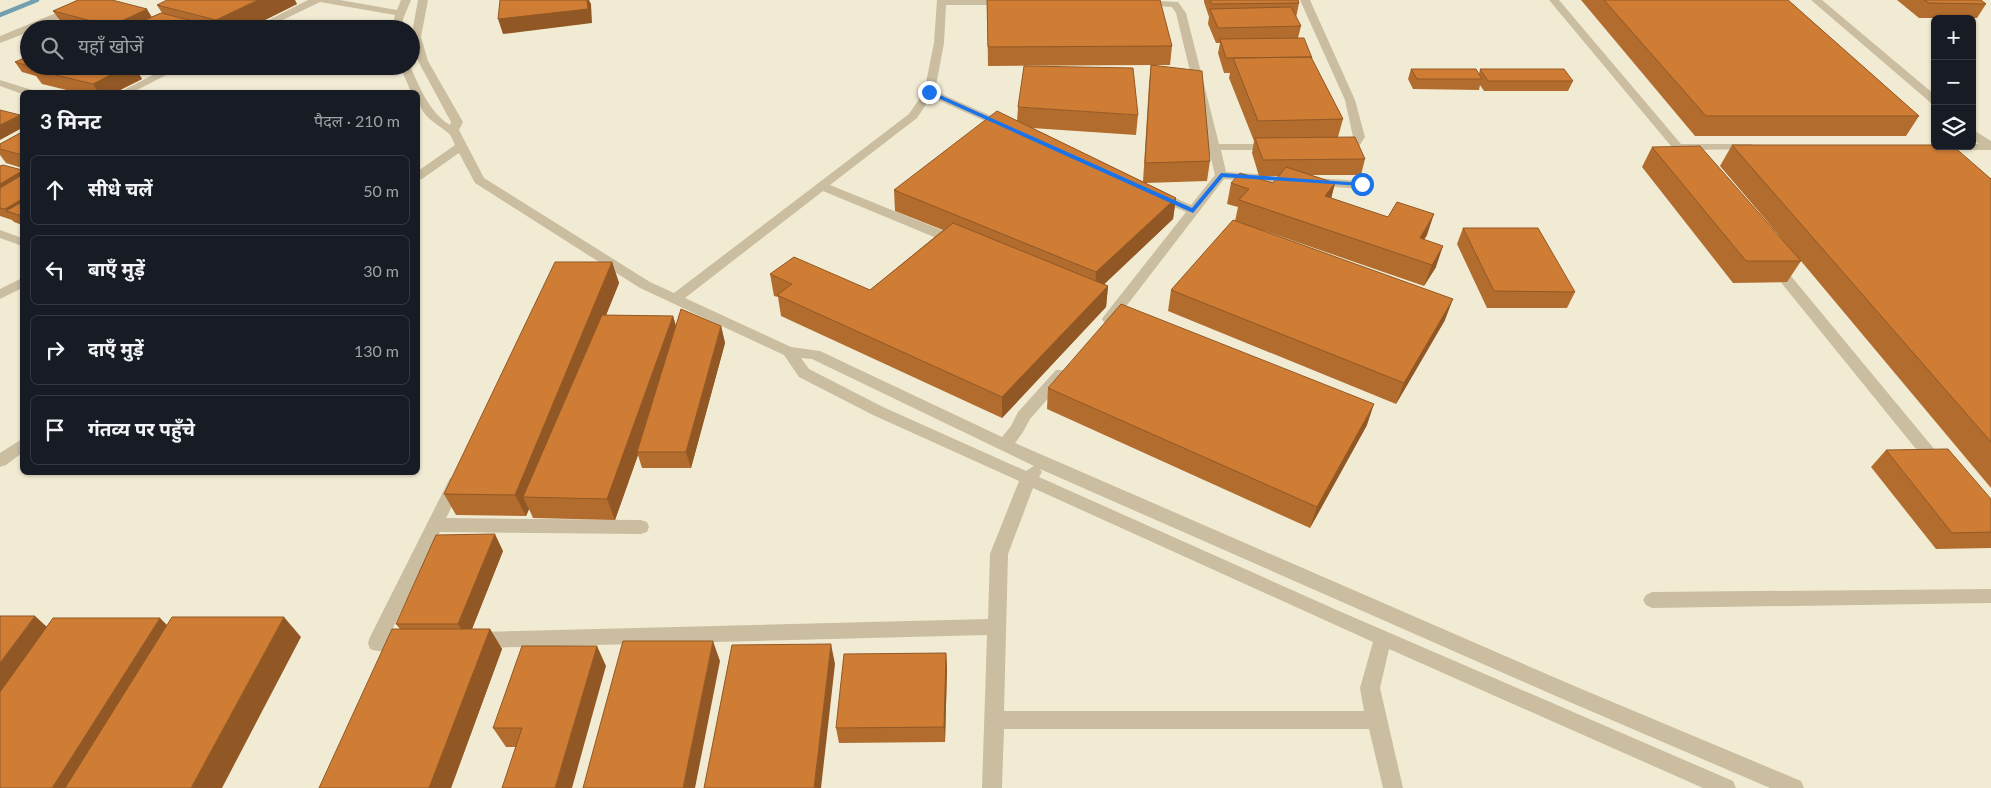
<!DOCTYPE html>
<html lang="hi">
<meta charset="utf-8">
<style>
body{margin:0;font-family:Lato,"Noto Sans Devanagari",sans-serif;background:#20242c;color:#f1f3f6}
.controls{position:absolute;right:15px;top:15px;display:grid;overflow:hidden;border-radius:8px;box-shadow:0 1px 4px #0004}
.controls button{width:45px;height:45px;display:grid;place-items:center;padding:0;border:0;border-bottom:1px solid #363941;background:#171b24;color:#f1f3f6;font:25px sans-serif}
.stop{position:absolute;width:15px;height:15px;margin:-11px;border:4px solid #1a73e8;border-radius:50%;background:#fff}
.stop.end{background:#1a73e8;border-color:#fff;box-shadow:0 1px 5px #0008}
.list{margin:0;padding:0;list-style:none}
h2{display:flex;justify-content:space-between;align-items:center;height:65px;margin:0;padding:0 20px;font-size:21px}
h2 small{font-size:16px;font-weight:400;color:#9ea1a6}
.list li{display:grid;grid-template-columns:32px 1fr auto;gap:15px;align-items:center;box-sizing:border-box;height:70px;margin:0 10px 10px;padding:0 10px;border:1px solid #363941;border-radius:8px}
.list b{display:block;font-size:19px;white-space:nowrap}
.list em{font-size:16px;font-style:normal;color:#9ea1a6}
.icon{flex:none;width:28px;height:28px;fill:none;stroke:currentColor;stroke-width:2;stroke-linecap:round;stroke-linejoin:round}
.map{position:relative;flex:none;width:1991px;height:788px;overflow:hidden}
.search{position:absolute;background:#171b24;box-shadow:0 1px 4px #0004;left:20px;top:20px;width:400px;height:55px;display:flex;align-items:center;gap:12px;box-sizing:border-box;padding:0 18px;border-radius:28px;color:#9ea1a6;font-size:19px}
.panel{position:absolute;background:#171b24;box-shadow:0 1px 4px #0004;left:20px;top:90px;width:400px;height:385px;border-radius:8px}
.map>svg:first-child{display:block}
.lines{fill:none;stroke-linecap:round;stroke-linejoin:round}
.stream{stroke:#72a0b1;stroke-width:4.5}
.minor{fill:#cabda0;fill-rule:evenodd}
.wall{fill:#b26c2e}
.shaded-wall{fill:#915825}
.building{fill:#cf7d35;stroke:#915825}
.route{fill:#1a73e8}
</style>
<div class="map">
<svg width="1991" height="788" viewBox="0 0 1991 788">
<rect width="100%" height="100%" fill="#f2ebd4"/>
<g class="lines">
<path class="stream" d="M0 15 37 0"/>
<path class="minor" d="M88 0H101L36 29H29V32L0 43V36Z
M308 0H340L397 10 401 0H411L403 19 402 29H392L395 15 320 2 264 29H251Z
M418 0H428L421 37 428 61 463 122 459 130 484 178 650 282 674 293 909 114 924 92 934 43 937 0H1011V4L1008 5H946L944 43 935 91 1009 124 1011 126 1009 128H1001L931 97 917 118 830 185 961 238 962 241 961 244H951L823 191 685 298 791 347 820 351 1002 437 1011 426 1018 412 1056 370H1066L1068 374 1066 378 1030 419 1023 432 1015 443 1572 685 1801 781 1804 788H1770L1558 697 1040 469 1042 472 1039 477 1339 611 1733 781 1736 788H1703L1389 649 1380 688 1403 788H1383L1369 729H1004L1002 788H982L987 635 478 648 471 646 469 640 471 634 478 632 988 619 990 554 1019 481 873 415 799 377 784 355 640 288 475 183 459 153 422 179H418V171L455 145C453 141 451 134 447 132 432 120 418 115 418 92H411L400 66H410C420 88 429 112 450 125L451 122 418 61 411 38ZM801 358 812 359 1034 466 1026 471 883 407 809 369ZM1033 488 1373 642 1360 688 1364 711H1004L1008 554Z
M1138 0 1178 2 1186 13 1219 144H1273L1279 147 1273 150H1221L1226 172 1362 181 1368 185 1362 189 1224 179 1114 322H1104L1102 319 1104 316 1186 212 1154 198 1152 195 1154 192H1162L1191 205 1215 175 1176 13 1172 7 1141 5 1138 4Z
M1300 0H1310L1355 100 1365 137 1358 148 1341 151 1335 148 1337 146 1350 143 1353 137 1345 100Z
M1549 0H1559L1681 144H1751L1757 147 1755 149 1687 150 1696 162 1694 164H1686Z
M1811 0H1822L1935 95V104L1931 103Z
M170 66H184L133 92H120Z
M0 80 32 90 33 92 22 94 0 86Z
M1972 129 1991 141V150H1934L1928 147 1934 144 1935 146H1972V144H1979L1972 138Z
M0 230 22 238V246L0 238Z
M1776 263 1781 264 1945 462 1947 466 1945 470 1939 472 1933 470 1771 270 1769 267Z
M22 278V288L0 299V289Z
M22 439V453L6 465 0 467V453Z
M456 476 462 478 464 482 446 518 641 520 647 522 649 527 647 532 641 534 440 532 390 634H405L412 636 414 642 412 648C400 652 382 653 370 649L368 643 370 637 448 482 450 478Z
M1991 589V603L1652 608 1646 605 1643 600 1646 595 1652 592Z"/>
</g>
<path class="wall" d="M987 0 1172 46 1170 65H1156L1210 161 1207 181 1145 183 1176 198 1173 219 1104 284 1108 286 1106 307 1002 418 781 316 778 297 774 296 770 274 870 290 943 230 895 211 894 190 1017 121 1018 107 1138 115 1136 135 1032 128 1143 182 1149 84 1151 65 988 66Z
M1204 0H1298L1299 3 1296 18 1301 26 1298 38 1312 58V59L1343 119 1338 137 1365 159 1361 175H1311L1335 183 1331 198 1427 235 1424 239 1436 267 1424 286 1262 230 1445 320 1396 404 1168 311 1171 290 1235 221 1238 207 1227 204 1231 183H1273L1279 176H1259L1252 153 1254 141 1229 78 1230 73H1224L1218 53 1220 43H1216L1208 24 1209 17 1204 2Z
M1581 0H1788L1919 116 1906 136H1695Z
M1897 0H1981L1986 4 1977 18H1919Z
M297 4 247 29H76L63 25 53 11 152 17 162 13 157 5Z
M29 56V66H134L142 79 116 92H75L42 84 36 76 22 72 15 62Z
M1411 69 1479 74 1480 69 1573 81 1568 91H1484L1480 85 1479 90 1413 89 1408 79Z
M22 132V168L6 163 0 155V144Z
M1732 145 1991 179V488L1801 261 1787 282 1733 283 1642 167 1652 147 1783 240 1720 166Z
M0 166 22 170V225L14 222 12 220 0 216Z
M1463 228 1575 292 1567 308H1487L1457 244Z
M612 262 619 283 606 315 673 316 676 326H721L725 343 691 468H642L638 455 615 520 533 518 529 509 526 516 456 515 444 494Z
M1048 388 1367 425 1310 528 1047 409Z
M1886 450 1991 499V548L1936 549 1871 467Z
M503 551 472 629H490L502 649 451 788H319L400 629 396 624Z
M946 653 947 669 945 742 839 743 836 728Z
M606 666 516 747H506L493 728Z"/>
<path class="shaded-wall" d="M258 0H295L297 4 247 29H220L216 20Z
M587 0H589L591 4 592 23 503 34 498 19Z
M147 9 156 24 129 27 130 29H112L111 26Z
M209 25 211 29H201Z
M128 66H134L142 79 116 92H98L93 84Z
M20 115 22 118V128L0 140V125Z
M22 171V187L0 199V184Z
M1335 183 1330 203 1325 196Z
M1176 198 1173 219 1095 293 1096 272Z
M22 199V215L7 212 5 209Z
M1434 214 1427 235 1412 259 1420 238Z
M1443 246 1436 267 1424 286 1432 265Z
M612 262 619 283 533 497H523L529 509 526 516 515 495Z
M1108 286 1106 307 1002 418V397Z
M1453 299 1445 320 1396 404 1404 383Z
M673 316 679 337 637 452 638 455 615 520 607 499Z
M721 326 725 343 691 468 686 452Z
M1374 404 1367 425 1310 528 1317 507Z
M495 534 503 551 468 639 458 624Z
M35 616 58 637 0 718V663Z
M284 617 301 637 222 788H191Z
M160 618 180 638 89 788H52Z
M490 629 502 649 451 788H429Z
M713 641 720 661 695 788H683Z
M831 644 835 664 821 788H814Z
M597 646 606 666 572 788H555Z
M946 653 947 669 945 742 944 727Z"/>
<path class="building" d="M78 0H112L147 9 111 26 53 11Z
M167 0H258L216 20 157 5Z
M500 0H587L588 9 498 19Z
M987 0H1160L1172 46 988 47Z
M1210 0H1298L1299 3 1212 4Z
M1604 0H1788L1919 116H1706Z
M1924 0H1981L1986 4 1929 3Z
M1291 7 1301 26 1218 28 1210 9Z
M161 13 209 25 201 29H135L129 27Z
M1304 38 1312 58 1311 57 1226 58 1220 39Z
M29 56V66L15 62Z
M1311 57 1343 119 1258 121 1233 58Z
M1151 65 1202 71 1210 161 1145 163Z
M37 66H128L93 84 31 69Z
M1024 66 1133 68 1138 115 1018 107Z
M1411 69H1476L1482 79H1417Z
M1480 69H1564L1573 81H1488Z
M0 110 20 115 0 125Z
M997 111 1176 198 1096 272 894 190Z
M22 132V155L0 149V144Z
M1355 137 1365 159 1263 160 1255 138Z
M1732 145H1935V146H1953L1991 179V442Z
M1700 146 1801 261H1746L1652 147Z
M3 165 22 170V171L0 184V166Z
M1286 167 1335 183 1325 196 1388 217 1397 202 1434 214 1420 238 1443 246 1432 265 1239 200 1249 189 1231 183 1240 173 1273 183Z
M22 175V199L5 209 0 208V188Z
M22 202V216L6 211Z
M1233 220 1453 299 1404 383 1171 290Z
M953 223 1108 286 1002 397 777 295 792 284 770 274 794 257 870 290Z
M1463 228H1538L1575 292 1494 291Z
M555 262H612L515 495 444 494Z
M1121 304 1374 404 1317 507 1048 388Z
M681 309 721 326 686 452H637Z
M602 315 673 316 607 499 523 497Z
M1948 449 1991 499V532L1952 533 1886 450Z
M495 534 458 624H396L436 535Z
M0 616H35L0 663Z
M172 617H284L191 788H65Z
M53 618H160L52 788H0V692Z
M392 629H490L429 788H319Z
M623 641H713L683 788H583Z
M831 644 814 788H704L732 645Z
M522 646H597L555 788H502L522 728H493Z
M946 653 944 727 836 728 844 654Z"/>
<path class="route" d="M927 91H931L1192 208 1221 173 1362 183 1365 184 1362 186 1223 177 1193 213 927 93Z"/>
</svg>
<div class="controls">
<button>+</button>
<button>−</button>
<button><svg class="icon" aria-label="layers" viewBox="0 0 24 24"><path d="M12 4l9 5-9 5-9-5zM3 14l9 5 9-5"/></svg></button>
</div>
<div class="stop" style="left:1362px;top:184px"></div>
<div class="stop end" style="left:929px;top:92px"></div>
<div class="search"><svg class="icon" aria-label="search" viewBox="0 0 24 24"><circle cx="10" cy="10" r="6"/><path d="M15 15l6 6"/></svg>यहाँ खोजें</div>
<section class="panel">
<h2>3 मिनट<small>पैदल · 210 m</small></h2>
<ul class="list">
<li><svg class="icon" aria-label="ahead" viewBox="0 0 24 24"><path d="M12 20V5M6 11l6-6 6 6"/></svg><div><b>सीधे चलें</b></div><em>50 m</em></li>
<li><svg class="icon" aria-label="left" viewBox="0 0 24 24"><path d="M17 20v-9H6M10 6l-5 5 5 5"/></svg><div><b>बाएँ मुड़ें</b></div><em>30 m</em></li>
<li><svg class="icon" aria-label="right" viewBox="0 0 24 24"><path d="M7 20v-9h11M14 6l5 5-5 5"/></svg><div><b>दाएँ मुड़ें</b></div><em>130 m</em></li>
<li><svg class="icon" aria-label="arrive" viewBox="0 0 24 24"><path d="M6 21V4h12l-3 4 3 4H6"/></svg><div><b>गंतव्य पर पहुँचे</b></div></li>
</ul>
</section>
</div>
